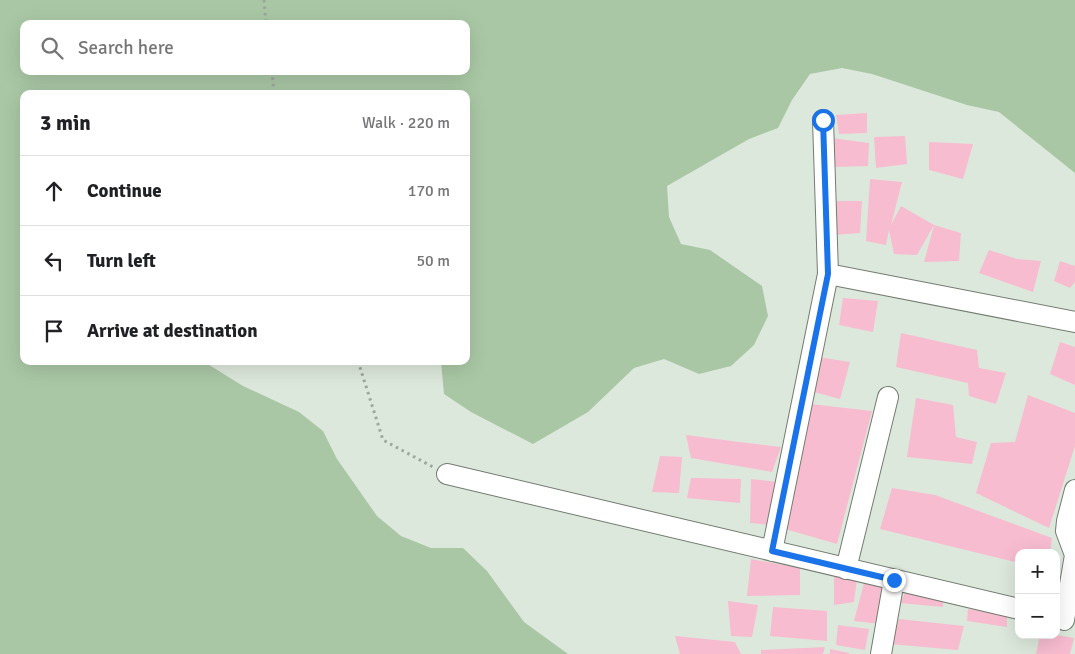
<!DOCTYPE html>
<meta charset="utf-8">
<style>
body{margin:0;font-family:Signika,sans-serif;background:#f6f6f6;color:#202124}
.controls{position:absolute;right:15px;bottom:15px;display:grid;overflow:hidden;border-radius:10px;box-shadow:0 5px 20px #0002}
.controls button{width:45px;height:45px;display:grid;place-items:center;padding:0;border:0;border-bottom:1px solid #e0e0e0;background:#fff;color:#202124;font:25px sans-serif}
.stop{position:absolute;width:15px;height:15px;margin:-11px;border:4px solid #1a73e8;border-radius:50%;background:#fff}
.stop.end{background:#1a73e8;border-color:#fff;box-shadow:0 1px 5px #0008}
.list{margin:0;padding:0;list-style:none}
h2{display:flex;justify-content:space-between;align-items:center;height:65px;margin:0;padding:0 20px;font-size:21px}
h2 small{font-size:16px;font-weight:400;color:#757577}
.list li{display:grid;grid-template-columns:32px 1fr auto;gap:15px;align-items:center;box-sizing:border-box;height:70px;padding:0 20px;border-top:1px solid #e0e0e0}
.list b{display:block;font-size:19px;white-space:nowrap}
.list em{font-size:16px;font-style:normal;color:#757577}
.icon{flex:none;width:28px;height:28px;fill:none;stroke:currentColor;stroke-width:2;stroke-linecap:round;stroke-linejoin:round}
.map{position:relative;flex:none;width:1075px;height:654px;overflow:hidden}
.search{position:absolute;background:#fff;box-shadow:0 5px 20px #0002;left:20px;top:20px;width:450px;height:55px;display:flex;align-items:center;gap:12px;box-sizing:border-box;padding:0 18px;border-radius:10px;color:#757577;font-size:19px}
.panel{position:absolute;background:#fff;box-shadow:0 5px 20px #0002;left:20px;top:90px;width:450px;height:275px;border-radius:10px}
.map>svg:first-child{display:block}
.green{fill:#a9c7a5;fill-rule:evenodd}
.building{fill:#f7bcd0}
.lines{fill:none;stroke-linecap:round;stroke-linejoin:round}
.minor-casing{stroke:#737c71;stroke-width:22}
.path{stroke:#9da69c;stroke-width:3;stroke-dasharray:2.5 4;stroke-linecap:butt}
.minor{stroke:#fff;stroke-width:20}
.route{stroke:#1a73e8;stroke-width:6}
</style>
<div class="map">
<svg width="1075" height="654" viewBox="0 0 1075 654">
<rect width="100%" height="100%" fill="#dde8dc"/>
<path class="green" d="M0 0H1075V173L999 112 967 105 872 74 842 68 810 74 792 100 778 128 749 139 667 186 669 217 681 244 710 250 762 286 768 316 754 345 731 366 699 374 664 359 634 368 588 412 533 444 471 412 444 394 441 361H466V94H24V361H205L206 363 243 386 299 412 323 431 337 459 377 516 401 536 431 548H463L487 571 524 622 568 654H0ZM24 24H466V71H24Z"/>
<path class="building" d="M867 113V133L839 134 836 115Z
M905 136 907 164 876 168 874 137Z
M831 138 869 143 868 166 834 167Z
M929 142 973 144 963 179 929 170Z
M870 179 902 182 891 225 901 206 934 225 961 233 959 261 924 262 934 225 917 255 894 254 889 230 886 245 866 241Z
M835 201H862L860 233 834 235Z
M989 250 1017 259 1041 261 1033 292 979 273Z
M1060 261 1075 266V282L1070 288 1054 281Z
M843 298 878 301 873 332 839 325Z
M901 333 977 350 979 368 1006 373 996 404 969 396 968 383 896 367Z
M1060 342 1075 347V385L1050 374Z
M818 357 850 362 840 399 810 391Z
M1028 395 1075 413V446L1049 528 976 493 991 443 1015 442Z
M916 398 953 405 956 437 977 442 972 464 907 457Z
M810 404 872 411 837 544 785 529Z
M686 435 739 442 781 447 772 472 691 458Z
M660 456 682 457 679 493 652 492Z
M691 478 741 479 740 503 687 498Z
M751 479 779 482 771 525 750 523Z
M892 488 935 495 1052 538 1050 553H1019V563L880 529Z
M751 559 800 568V595L747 596Z
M834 576 857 579 854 602 834 605Z
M865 579 886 584 880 624 854 621Z
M906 591 943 599V607L900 603Z
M728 601 758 605 752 637 731 636Z
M773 607 827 611V641L770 636Z
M968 609 1007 614V627L967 621Z
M899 619 964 626 958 650 890 644Z
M838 625 869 629 865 650 836 645Z
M1040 635H1056L1074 638 1070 654H1036Z
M675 636 735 642 741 654H680Z
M825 647 823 654H761V650Z
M830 649 849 653V654H830Z"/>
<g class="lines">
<defs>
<path id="minor" d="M823 120 828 274
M447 474 1019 609
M772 551 828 274 1075 322
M846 569 888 397
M1064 620 1075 555 1066 531 1067 521 1075 490
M881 654 894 580"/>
</defs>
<use href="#minor" class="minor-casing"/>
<path class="path" d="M264 0 266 24
M272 71 274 94
M358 361 383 440 433 467"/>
<use href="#minor" class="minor"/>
</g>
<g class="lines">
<path class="route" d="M823 120 828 274 772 551 894 580"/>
</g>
</svg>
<div class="controls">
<button>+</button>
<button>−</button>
</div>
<div class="stop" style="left:823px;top:120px"></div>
<div class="stop end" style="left:894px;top:580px"></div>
<div class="search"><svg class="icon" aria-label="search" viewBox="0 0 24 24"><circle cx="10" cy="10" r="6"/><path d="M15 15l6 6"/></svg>Search here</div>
<section class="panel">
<h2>3 min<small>Walk · 220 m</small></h2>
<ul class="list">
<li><svg class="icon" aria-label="ahead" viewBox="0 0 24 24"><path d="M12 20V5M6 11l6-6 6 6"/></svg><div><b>Continue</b></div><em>170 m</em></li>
<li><svg class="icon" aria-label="left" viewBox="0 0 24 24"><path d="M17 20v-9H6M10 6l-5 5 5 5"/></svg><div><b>Turn left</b></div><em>50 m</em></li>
<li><svg class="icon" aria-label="arrive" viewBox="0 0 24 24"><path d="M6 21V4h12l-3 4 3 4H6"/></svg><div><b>Arrive at destination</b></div></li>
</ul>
</section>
</div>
